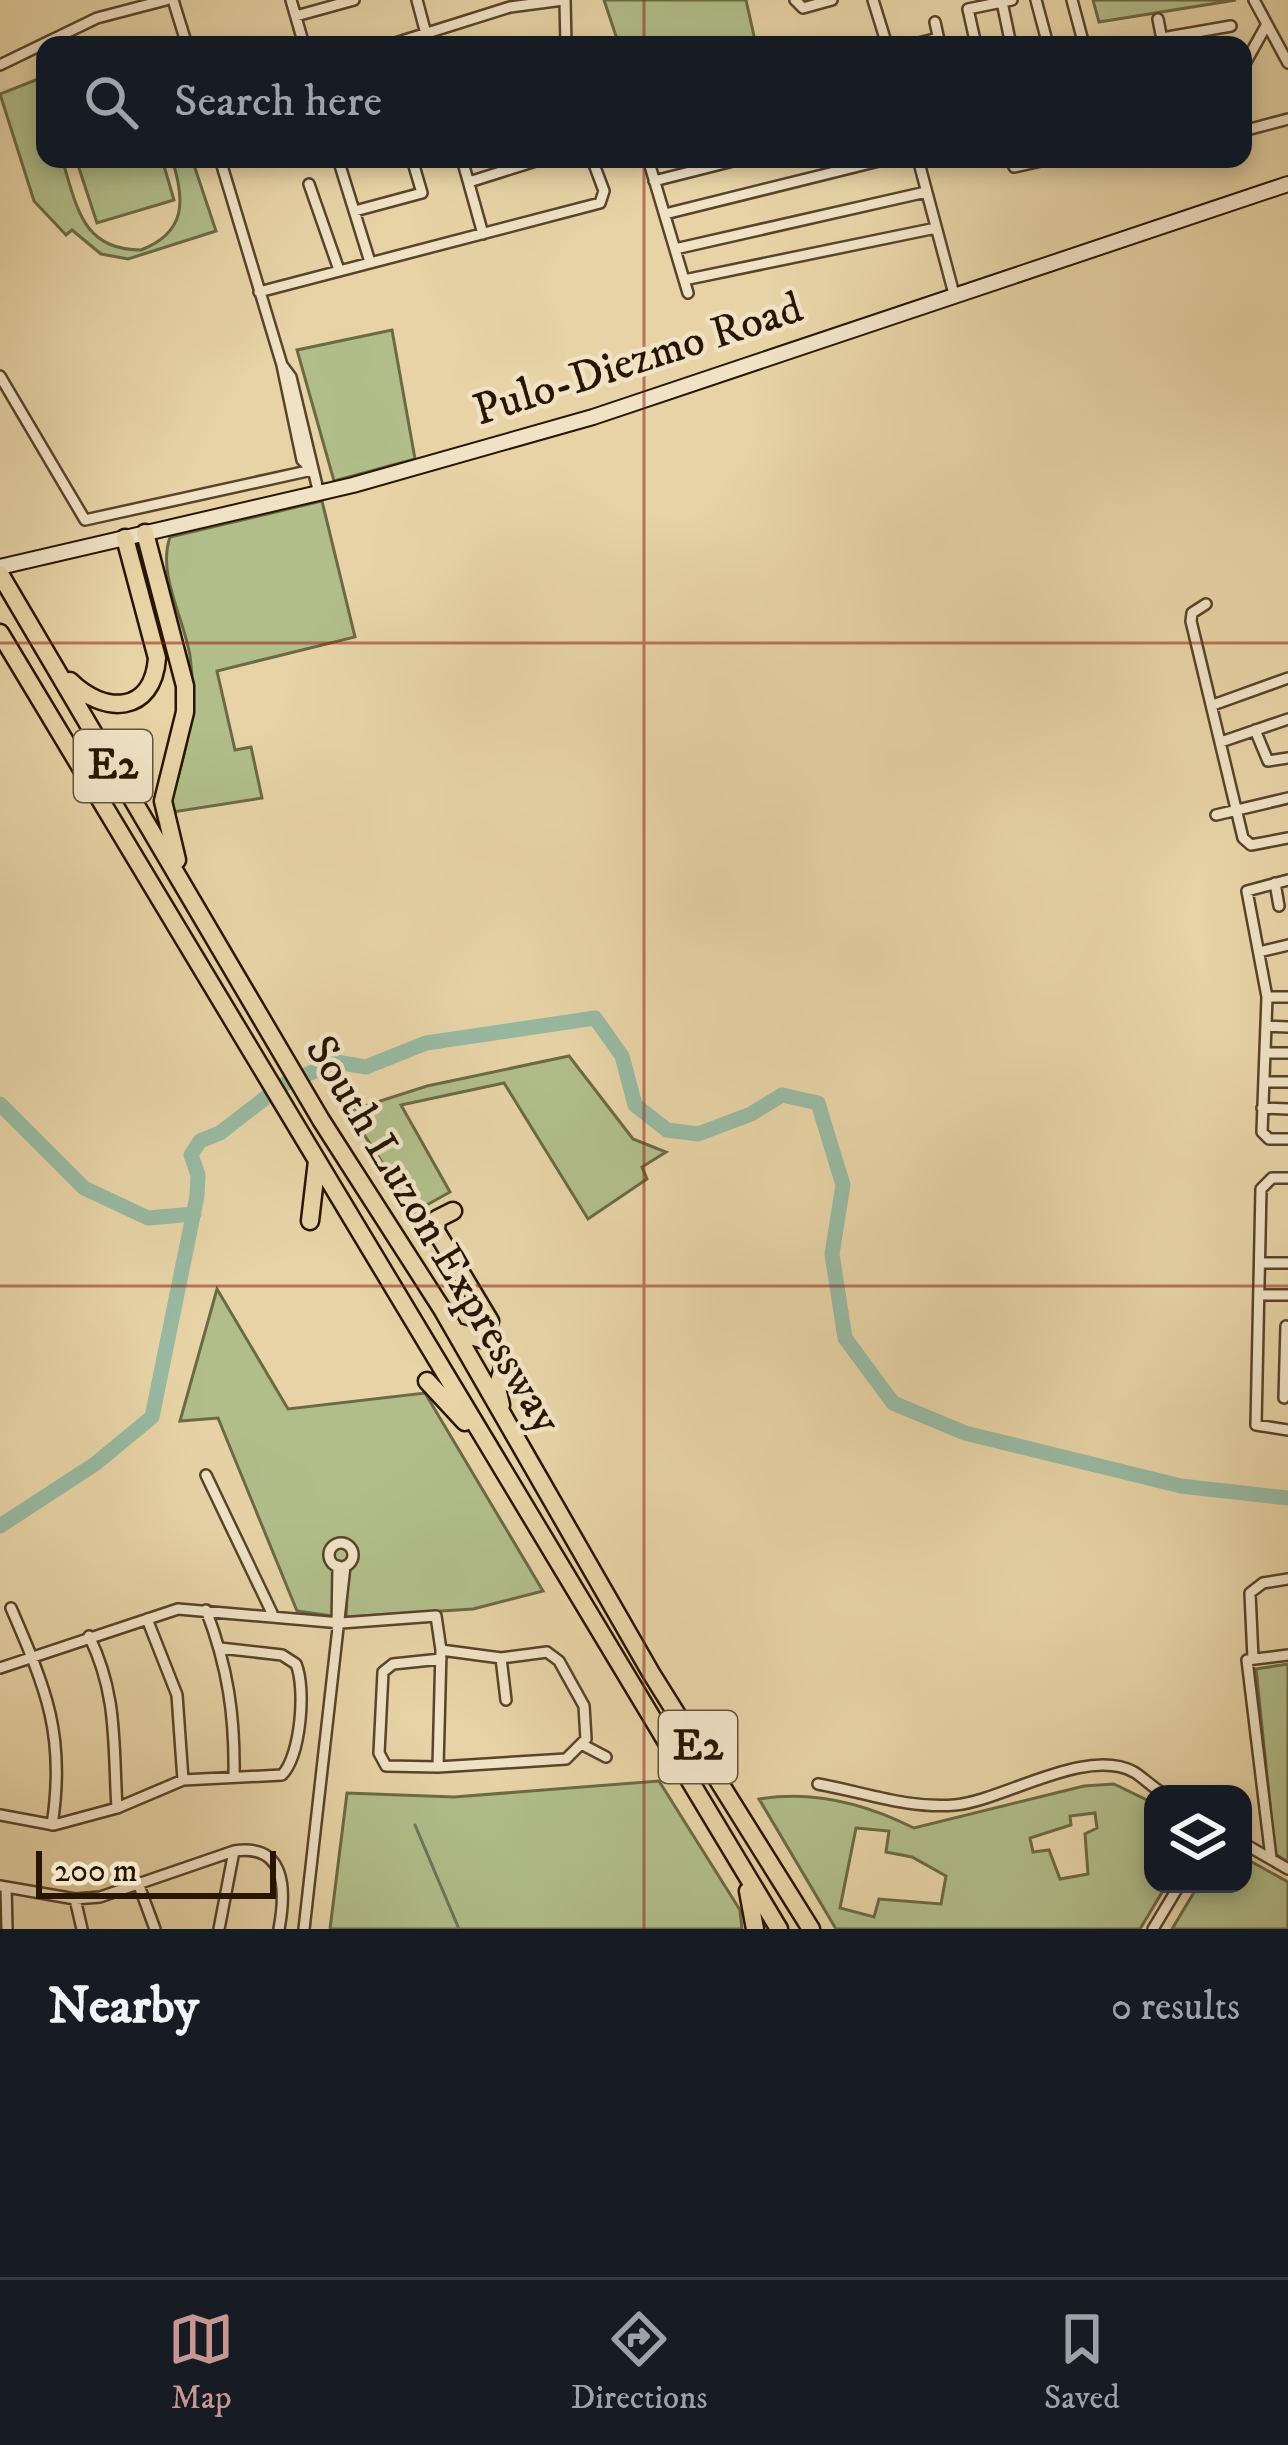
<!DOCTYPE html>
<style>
body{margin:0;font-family:"IM FELL DW Pica",serif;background:#20242c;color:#f1f3f6}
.controls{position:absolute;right:36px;bottom:36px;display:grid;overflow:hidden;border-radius:24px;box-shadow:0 6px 18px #0003}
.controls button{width:108px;height:108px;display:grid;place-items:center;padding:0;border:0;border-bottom:3px solid #363941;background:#171b24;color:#f1f3f6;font:60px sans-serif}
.scale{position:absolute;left:36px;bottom:30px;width:240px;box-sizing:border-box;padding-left:12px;border:6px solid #281502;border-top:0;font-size:33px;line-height:42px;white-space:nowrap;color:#281502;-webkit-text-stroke:9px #efe2c5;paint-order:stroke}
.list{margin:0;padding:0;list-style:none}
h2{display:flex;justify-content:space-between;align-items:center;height:156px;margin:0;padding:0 48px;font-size:51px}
h2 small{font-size:39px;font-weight:400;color:#9ea1a6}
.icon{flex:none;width:66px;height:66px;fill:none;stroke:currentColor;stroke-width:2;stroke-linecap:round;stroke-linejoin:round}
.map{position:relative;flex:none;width:1288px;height:1929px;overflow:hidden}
.search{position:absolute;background:#171b24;box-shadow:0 6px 18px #0003;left:36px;right:36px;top:36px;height:132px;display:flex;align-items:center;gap:30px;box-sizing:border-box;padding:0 42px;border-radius:24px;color:#9ea1a6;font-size:45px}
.sheet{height:348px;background:#171b24}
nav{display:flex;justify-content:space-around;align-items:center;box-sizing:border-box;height:168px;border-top:3px solid #363941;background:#171b24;font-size:33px;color:#9ea1a6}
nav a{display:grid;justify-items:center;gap:6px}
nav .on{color:#c59692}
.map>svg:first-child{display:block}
.green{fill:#b1be8a;stroke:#6c6a46;stroke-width:3;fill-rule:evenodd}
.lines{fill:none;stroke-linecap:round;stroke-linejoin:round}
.stream{stroke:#6b7762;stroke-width:3}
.river{stroke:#98b9a2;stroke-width:15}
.minor-casing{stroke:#58442b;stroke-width:14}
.secondary-casing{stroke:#281502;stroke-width:18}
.motorway-casing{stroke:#281502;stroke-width:21}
.minor{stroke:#efe2c5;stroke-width:9}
.secondary{stroke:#efe2c5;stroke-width:14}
.motorway{stroke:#e7d3a6;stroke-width:16}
.grid{fill:none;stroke:#8f2418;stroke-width:3;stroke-opacity:0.55}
.labels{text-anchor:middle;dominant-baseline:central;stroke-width:9;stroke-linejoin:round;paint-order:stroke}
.shield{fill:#efe2c5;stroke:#64523c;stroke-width:3}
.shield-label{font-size:42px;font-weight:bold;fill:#281502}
.street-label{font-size:45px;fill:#281502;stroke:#efe2c5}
</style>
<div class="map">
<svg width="1288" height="1929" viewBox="0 0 1288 1929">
<rect width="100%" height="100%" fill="#e7d3a6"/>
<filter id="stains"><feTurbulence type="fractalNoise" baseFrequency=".00167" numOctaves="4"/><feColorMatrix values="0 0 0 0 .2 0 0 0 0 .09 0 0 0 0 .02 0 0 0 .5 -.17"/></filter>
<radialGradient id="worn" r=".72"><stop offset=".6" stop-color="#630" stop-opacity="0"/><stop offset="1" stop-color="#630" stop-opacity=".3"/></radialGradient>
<path class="green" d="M604 0H746L756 45H619Z
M1093 0H1236L1099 22Z
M38 79 45 101V159H62C77 207 82 250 141 250 187 232 185 200 172 159H192L216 231 128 259 101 254 72 230 66 235 34 201 0 94Z
M76 159H162L174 200 97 223Z
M392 330 415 459 334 481 297 350Z
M322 501 355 637 217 671 235 750 251 747 262 798 167 813C184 761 198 711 190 656 184 618 157 574 170 537Z
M569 1056 633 1139 666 1152 642 1167 647 1179 588 1219 504 1083 401 1105 450 1192 414 1212 349 1111 427 1086Z
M217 1289 288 1409 425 1393 543 1591 473 1609 346 1617 348 1570 333 1616 297 1611 218 1418 180 1421Z
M1288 1664V1862L1275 1854 1256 1669Z
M659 1781 740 1910 742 1929H330L347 1793 454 1797Z
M1114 1784 1153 1803V1884H1167L1140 1929H836L759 1799C812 1790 866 1804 914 1828L1084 1786ZM1095 1813 1097 1828 1085 1834 1088 1874 1060 1879 1049 1850 1033 1852 1030 1838 1071 1825 1070 1816ZM856 1828 889 1831 886 1852 912 1857 946 1876 941 1904 879 1899 874 1917 840 1908Z
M1243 1857 1288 1882V1929H1172L1199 1884H1243Z"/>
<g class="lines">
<path class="stream" d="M415 1825 459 1929"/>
<path class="river" d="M0 1104 84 1188 148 1218 194 1214
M0 1526 95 1464 152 1417 197 1196 198 1175 191 1155 200 1141 220 1133 282 1085 336 1062 366 1067 426 1043 595 1018 622 1056 635 1105 667 1130 698 1134 751 1114 782 1095 818 1103 843 1185 832 1254 845 1338 893 1403 965 1433 1181 1486 1288 1498"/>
<defs>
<path id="minor" d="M173 0 187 45
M291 0 304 45
M417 0 429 45
M565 0 566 45
M795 0 803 8 832 0
M873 0 887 45
M1036 0 1048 45
M1072 0 1084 45
M1254 0 1288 63
M1002 2 1011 45
M296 16 354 0
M1158 19 1163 45
M935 22 940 45
M1162 38 1231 26
M1125 44V45
M389 45 510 7 563 0
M911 45 938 38
M976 45 968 9 1012 0
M0 65 97 18 166 0
M1243 67 1267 24
M1243 131 1288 119
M220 159 282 365 302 460 312 470
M338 159 370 262
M462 159 483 234
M648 159 688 293
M918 159 954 294
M1012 159 1014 167 1050 159
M654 181 741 159
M469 182 542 159
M309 184 339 270
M355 211 422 193 412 159
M665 214 887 159
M675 249 926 192
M684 280 936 228
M259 292 600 203 604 191 592 159
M282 365 291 377 319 494
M0 376 85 520 312 470
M1206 604 1192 613 1191 621 1243 838 1251 845 1288 838
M1213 705 1288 678
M1255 730 1268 761 1288 758
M1221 742 1288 719
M1216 815 1288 798
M1288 880 1247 891 1267 997 1262 1132 1269 1139H1288
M1275 883 1279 906
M1259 952 1288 945
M1267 997H1288
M1266 1026 1288 1027
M1265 1053H1288
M1264 1082H1288
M1262 1108 1288 1109
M1288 1178H1272L1261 1189 1256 1425 1288 1430
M1263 1263H1288
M1262 1295H1288
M1284 1398 1286 1326
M206 1475 272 1613
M329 1555a12 12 0 1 1 24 0a12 12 0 1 1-24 0Z
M11 1608C46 1689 66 1735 52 1825
M206 1610C228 1667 235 1716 234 1777
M147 1619 177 1695 183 1780 282 1775C301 1755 306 1688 296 1664L282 1655 220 1648
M337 1627 338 1566
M89 1636C118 1695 113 1745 117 1808L183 1780
M501 1658 506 1700
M1253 1659 1250 1593 1263 1583 1288 1579
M0 1668 178 1609 341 1623 436 1616 441 1650 501 1658 547 1652 559 1661 584 1706 586 1739 566 1759 438 1767 441 1650
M583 1745 606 1757
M438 1767 386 1766 379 1753 383 1672 393 1664 441 1659
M818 1784C864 1792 907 1809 955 1805 1002 1801 1086 1746 1134 1772 1144 1778 1153 1788 1164 1794
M0 1815 54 1825 117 1808
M1243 1843 1288 1869
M1271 1858 1247 1660 1288 1655
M138 1883 155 1929
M0 1886 75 1899 100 1897 234 1851C287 1843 286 1891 279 1929
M6 1887 7 1929
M75 1899 82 1929
M219 1929 234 1851
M304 1929 345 1566
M1153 1929 1180 1884"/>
<path id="secondary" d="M0 567 353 485 593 417 1288 184"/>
<path id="motorway" d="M145 533 185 686V712L163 801 177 860
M0 574 321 1120 442 1309 651 1673 811 1929
M0 633 779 1929
M70 681C104 715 153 714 157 658L125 538
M453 1211 437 1219 436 1231 490 1321 481 1339 457 1332
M310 1221 317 1161
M427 1381 465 1422
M501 1405 497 1388 503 1368
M748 1891 755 1929"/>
</defs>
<use href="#minor" class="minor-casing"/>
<use href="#secondary" class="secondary-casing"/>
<use href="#motorway" class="motorway-casing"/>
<use href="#minor" class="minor"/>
<use href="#secondary" class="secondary"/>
<use href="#motorway" class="motorway"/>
</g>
<path class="grid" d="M644 0V45M644 159V1929M0 643H1288M0 1286H1288"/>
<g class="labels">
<g class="shield">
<rect x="74" y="730" width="78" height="72" rx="9"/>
<rect x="659" y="1711" width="78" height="72" rx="9"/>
</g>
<g class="shield-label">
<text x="113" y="766">E2</text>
<text x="698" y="1747">E2</text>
</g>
<g class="street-label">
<text transform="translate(638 360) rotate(-18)">Pulo-Diezmo Road</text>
<text transform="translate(433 1235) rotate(59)">South Luzon Expressway</text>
</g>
</g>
<rect width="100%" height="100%" filter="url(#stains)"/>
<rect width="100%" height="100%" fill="url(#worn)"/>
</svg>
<div class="controls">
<button><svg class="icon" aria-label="layers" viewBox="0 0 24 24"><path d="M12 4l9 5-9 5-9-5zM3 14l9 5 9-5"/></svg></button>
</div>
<div class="scale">200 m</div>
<div class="search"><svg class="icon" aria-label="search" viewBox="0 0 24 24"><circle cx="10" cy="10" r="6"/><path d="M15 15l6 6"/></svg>Search here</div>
</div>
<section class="sheet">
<h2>Nearby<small>0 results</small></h2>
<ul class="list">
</ul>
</section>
<nav>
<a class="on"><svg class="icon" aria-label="map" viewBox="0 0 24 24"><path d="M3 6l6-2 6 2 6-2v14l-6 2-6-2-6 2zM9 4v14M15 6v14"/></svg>Map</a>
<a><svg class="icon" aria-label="directions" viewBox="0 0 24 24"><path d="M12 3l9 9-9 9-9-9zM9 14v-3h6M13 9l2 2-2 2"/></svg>Directions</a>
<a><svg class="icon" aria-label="saved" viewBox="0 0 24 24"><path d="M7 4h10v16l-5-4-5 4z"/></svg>Saved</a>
</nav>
